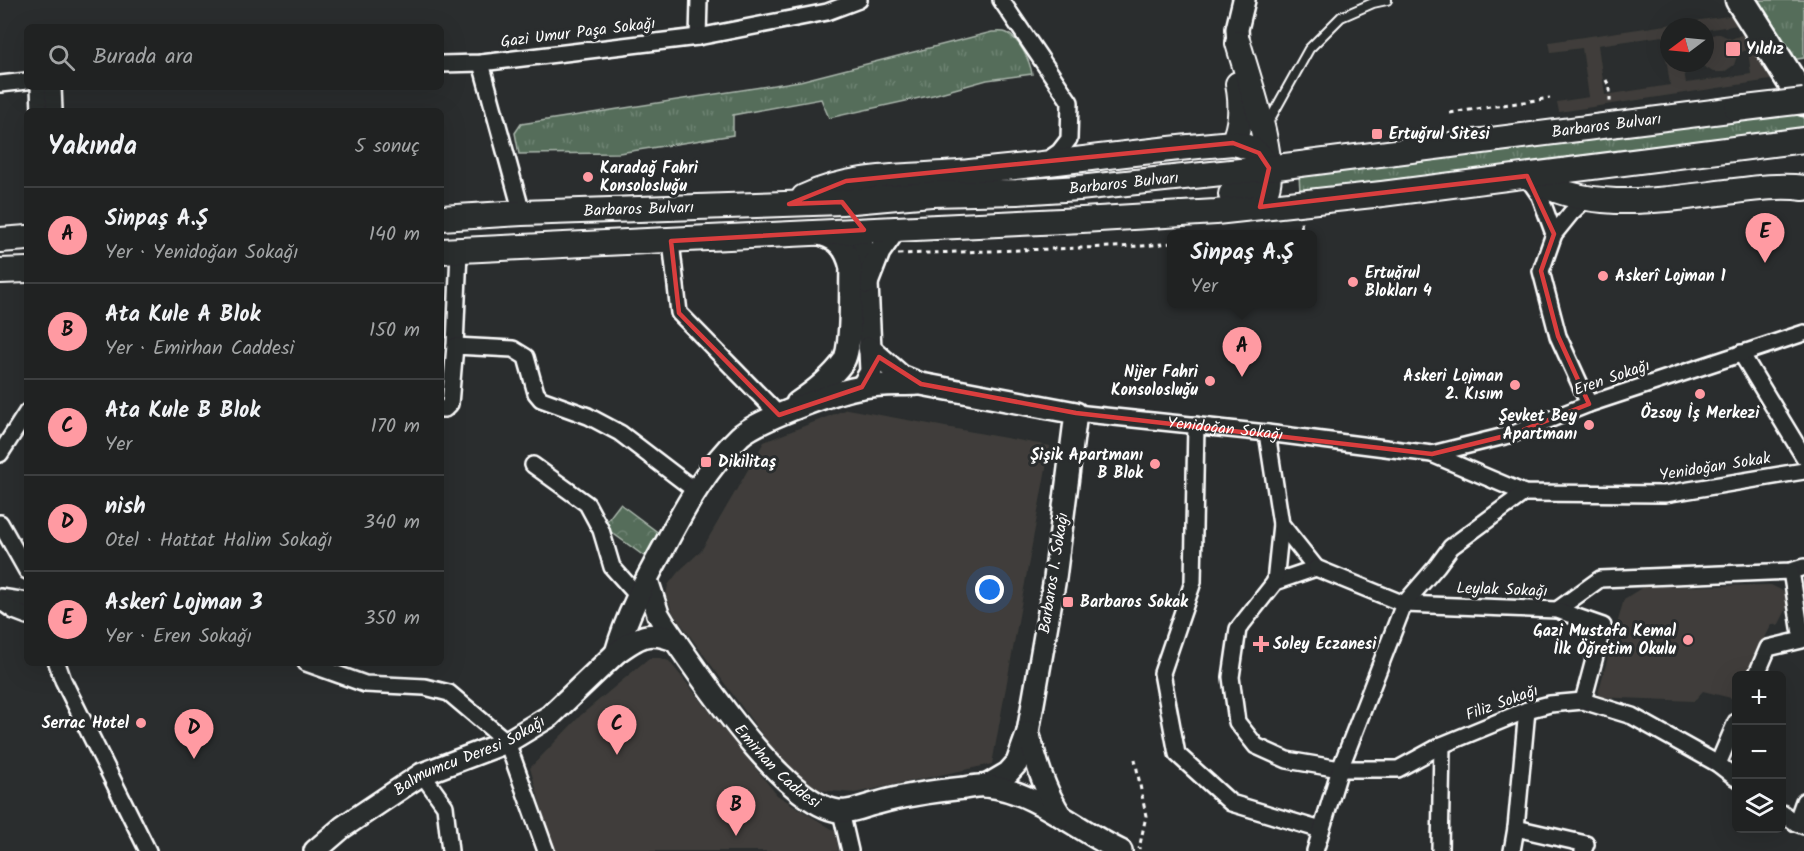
<!DOCTYPE html>
<html lang="tr">
<meta charset="utf-8">
<style>
body{margin:0;font-family:Kalam,sans-serif;background:#282a2a;color:#f1f3f6}
.controls{position:absolute;right:18px;bottom:18px;display:grid;overflow:hidden;border-radius:9px;box-shadow:0 6px 24px #0002}
.controls button{width:54px;height:54px;display:grid;place-items:center;padding:0;border:0;border-bottom:2px solid #3d3f40;background:#202222;color:#f1f3f6;font:30px sans-serif}
.compass{position:absolute;left:1660px;top:18px;width:54px;height:54px;border-radius:50%;background:#202222;box-shadow:0 6px 24px #0002;rotate:254deg}
.you{position:absolute;left:990px;top:590px;width:21px;height:21px;margin:-15px;border:4px solid #fff;border-radius:50%;background:#1a73e8;box-shadow:0 0 0 9px #1a73e833}
.badge{display:grid;place-items:center;width:39px;height:39px;border-radius:50%;background:#ff9aa2;color:#111;font-size:20px;font-weight:700}
.pin{position:absolute;translate:-50% -50px;filter:drop-shadow(0 2px 3px #0008)}
.pin::after{content:'';position:absolute;top:32px;width:21px;height:18px;background:inherit;clip-path:polygon(0 0,100% 0,50% 100%)}
.popup{position:absolute;left:1167px;top:230px;width:150px;height:78px;box-sizing:border-box;display:grid;place-content:center;border-radius:9px;background:#202222;filter:drop-shadow(0 2px 4px #0005);font-size:20px;white-space:nowrap;color:#a2a4a5}
.popup b{font-size:22px;color:#f1f3f6}
.popup::after{content:'';position:absolute;left:50%;top:100%;margin-left:-12px;border:12px solid transparent;border-top-color:#202222}
.list{margin:0;padding:0;list-style:none}
h2{display:flex;justify-content:space-between;align-items:center;height:78px;margin:0;padding:0 24px;font-size:26px}
h2 small{font-size:20px;font-weight:400;color:#a2a4a5}
.list li{display:grid;grid-template-columns:39px 1fr auto;gap:18px;align-items:center;box-sizing:border-box;height:96px;padding:0 24px;border-top:2px solid #3d3f40}
.list b{display:block;font-size:22px;white-space:nowrap}
.list p{margin:0;font-size:20px;white-space:nowrap;color:#a2a4a5}
.list em{font-size:20px;font-style:normal;color:#a2a4a5}
.icon{flex:none;width:33px;height:33px;fill:none;stroke:currentColor;stroke-width:2;stroke-linecap:round;stroke-linejoin:round}
.map{position:relative;flex:none;width:1804px;height:851px;overflow:hidden}
.search{position:absolute;background:#202222;box-shadow:0 6px 24px #0002;left:24px;top:24px;width:420px;height:66px;display:flex;align-items:center;gap:15px;box-sizing:border-box;padding:0 21px;border-radius:9px;color:#a2a4a5;font-size:22px}
.panel{position:absolute;background:#202222;box-shadow:0 6px 24px #0002;left:24px;top:108px;width:420px;height:558px;border-radius:9px}
.map>svg:first-child{display:block}
.built{fill:#3f3e3a;fill-rule:evenodd}
.grass{fill:url(#grass-tufts);stroke:#aab6ac;stroke-width:1.5}
.park{fill:url(#park-crowns);stroke:#aab6ac;stroke-width:1.5}
.lines{fill:none;stroke-linecap:round;stroke-linejoin:round}
.lane-casing{stroke:#fff;stroke-width:12}
.street-casing{stroke:#fff;stroke-width:20}
.secondary-casing{stroke:#fff;stroke-width:26}
.primary-casing{stroke:#fff;stroke-width:28}
.highway-casing{stroke:#fff;stroke-width:33}
.path{stroke:#fff;stroke-width:3;stroke-dasharray:4.5 4.5;stroke-linecap:butt}
.lane{stroke:#2a2d2e;stroke-width:8}
.street{stroke:#2a2d2e;stroke-width:15}
.secondary{stroke:#2a2d2e;stroke-width:21}
.primary{stroke:#2a2d2e;stroke-width:24}
.highway{stroke:#2a2d2e;stroke-width:28}
.primary-bridge-casing{stroke:#fff;stroke-width:28;stroke-linecap:butt}
.primary-bridge{stroke:#2a2d2e;stroke-width:24}
.marked{fill:none;stroke:#da3e3e;stroke-width:4.5;stroke-linejoin:round}
.poi-dot{fill:#ff9aa2;stroke:#2a2d2e;stroke-width:2}
.labels{text-anchor:middle;dominant-baseline:central;stroke-width:6;stroke-linejoin:round;paint-order:stroke}
.street-label{font-size:16px;fill:#fff;stroke:#2a2d2e}
.poi-label{font-size:16px;font-weight:bold;fill:#fff;stroke:#2a2d2e;text-anchor:start}
</style>
<div class="map">
<svg width="1804" height="851" viewBox="0 0 1804 851">
<defs>
<pattern id="grass-tufts" width="24" height="20" patternUnits="userSpaceOnUse" patternTransform="scale(1.5)"><rect width="24" height="20" fill="#556d5a"/><path d="M3 7l-1-3M5 7V3M7 7l1-3M15 17l-1-3M17 17v-4M19 17l1-3" fill="none" stroke="#6e8373"/></pattern>
<pattern id="park-crowns" width="20" height="18" patternUnits="userSpaceOnUse" patternTransform="scale(1.5)"><rect width="20" height="18" fill="#556d5a"/><path d="M2 6a3 3 0 1 1 6 0M12 15a3 3 0 1 1 6 0" fill="none" stroke="#6e8373"/></pattern>
</defs>
<rect width="100%" height="100%" fill="#2a2d2e"/>
<filter id="ink" filterUnits="userSpaceOnUse"><feTurbulence type="fractalNoise" baseFrequency=".0167" numOctaves="2"/><feDisplacementMap in="SourceGraphic" scale="12" xChannelSelector="R" yChannelSelector="G"/><feConvolveMatrix kernelMatrix="1 2 1 2 8 2 1 2 1" color-interpolation-filters="sRGB"/></filter>
<g filter="url(#ink)">
<path class="built" d="M1804 5 1761 22 1767 71 1804 66V75L1559 112 1557 102 1589 97 1582 48 1551 52 1549 42ZM1745 24 1746 33 1731 39 1720 34H1715L1705 39V63H1669V27H1705V30ZM1663 36 1670 85 1605 95 1598 45ZM1748 50 1751 74 1686 83 1684 72 1703 66 1713 72H1724L1734 65 1738 53Z
M847 409 1050 446 992 764 855 793 818 790 791 774 673 613 666 595 668 585 679 571 701 551 764 442Z
M1771 585 1793 596 1778 626 1772 624 1746 675 1736 676 1735 699 1703 691 1694 701 1597 697 1624 599 1643 587Z
M649 658H660L669 661 777 795 835 831 839 851H554L530 768 581 715Z"/>
<path class="grass" d="M1755 0H1804V58L1791 60Z
M992 32C996 32 1003 31 1007 33 1020 40 1030 61 1032 74L987 80 933 95 829 118 821 99 733 115V135L619 153 519 154 515 133 521 124 800 81Z
M1804 112V129L1300 191 1299 175Z"/>
<path class="park" d="M620 504 664 537 648 559 603 526Z"/>
<g class="lines">
<defs>
<path id="lane" d="M1265 123 1269 121 1309 49 1341 17 1373 3 1387 0"/>
<g id="street">
<path d="M1001 0 1070 102 1069 139 1059 152 1046 161"/>
<path d="M698 37 699 0"/>
<path d="M481 63 522 213"/>
<path d="M441 64 481 63 698 37 827 12 859 0"/>
<path d="M0 84 27 81"/>
<path d="M39 87 40 111"/>
<path d="M53 87 54 111"/>
<path d="M1529 180 1540 196 1554 234"/>
<path d="M1587 198 1571 213 1554 234 1541 271 1558 336 1589 404"/>
<path d="M671 241 679 313 779 415"/>
<path d="M455 346 459 251"/>
<path d="M1741 353 1804 457"/>
<path d="M441 409H445L450 404 455 346 513 349 526 357 536 393 541 399 588 416 620 433 696 491"/>
<path id="s1" d="M1076 413 1267 433 1432 454 1524 493 1665 494 1804 471"/>
<path d="M1196 425 1193 582 1162 673 1177 754 1231 803 1321 830"/>
<path d="M1267 433 1281 524 1316 568 1275 582 1238 629 1231 677 1237 722 1256 746 1287 760 1340 769H1398L1442 745 1527 710 1550 704 1583 701 1632 716 1718 764 1736 778"/>
<path d="M0 454 27 412"/>
<path d="M1432 454 1513 434 1589 404 1804 333"/>
<path d="M533 465 587 504 601 530 612 567 637 595"/>
<path d="M0 523 27 571"/>
<path d="M1316 568 1404 604 1557 610 1600 579 1791 571 1804 567"/>
<path d="M1275 582 1281 524"/>
<path d="M0 597 27 601"/>
<path d="M0 601 14 611 27 616"/>
<path d="M1557 610 1603 626 1583 701"/>
<path d="M57 663 63 680 148 851"/>
<path d="M306 663 365 684 425 687 449 693 507 742 546 851"/>
<path d="M1756 676 1768 648 1802 640 1791 571"/>
<path d="M1718 764 1736 722"/>
<path d="M422 774 445 806 450 851"/>
<path d="M841 812 850 851"/>
<path d="M1782 813 1796 823 1804 826"/>
<path d="M1796 823 1804 801"/>
<path d="M1516 828 1586 844 1583 851"/>
<path d="M1315 851 1340 769 1404 604 1437 566 1451 547 1524 493"/>
<path d="M1440 851 1442 745"/>
<path d="M1512 851 1516 828 1527 710"/>
</g>
<g id="secondary">
<path d="M1238 43 1237 29 1244 0"/>
<path d="M860 230 867 283 871 372 862 387"/>
<path d="M867 283 879 252 896 228"/>
<path d="M869 348 901 376 921 384 1076 413 1055 578 1028 732 1017 763 1008 773 986 786"/>
<path d="M797 403C812 393 832 377 843 362 853 347 850 288 851 268 846 246 836 237 815 233"/>
<path id="s2" d="M647 580 658 614 664 624C694 667 792 819 847 811 858 810 868 805 878 803 905 795 935 791 964 788 971 787 979 785 986 786 1034 790 1078 831 1121 851"/>
<path d="M616 653C627 614 646 580 665 545 685 507 708 466 740 436 758 420 839 390 863 387 881 384 900 385 918 384"/>
<path d="M1028 732C1036 761 1044 790 1061 816"/>
<path id="s3" d="M315 851 343 827 422 774 507 742 550 716 616 653C638 637 649 629 676 641"/>
</g>
<g id="primary">
<path d="M1233 143C1242 123 1242 104 1238 84"/>
<path d="M1527 176C1589 215 1666 199 1735 191 1758 188 1781 185 1804 188"/>
<path d="M1231 194 1260 191 1267 188C1277 159 1247 75 1238 43"/>
<path d="M804 197C855 172 914 178 970 172 1058 163 1145 150 1233 143 1253 147 1258 151 1269 168"/>
<path id="s4" d="M441 218 522 213 842 202 931 194 1017 192 1079 188 1269 168 1737 109"/>
<path d="M0 240 27 238"/>
<path d="M441 251 1082 220 1216 212 1382 194 1804 140"/>
<path d="M0 271 27 270"/>
</g>
<path id="highway" d="M1740 0 1804 101"/>
</defs>
<use href="#lane" class="lane-casing"/>
<use href="#street" class="street-casing"/>
<use href="#secondary" class="secondary-casing"/>
<use href="#primary" class="primary-casing"/>
<use href="#highway" class="highway-casing"/>
<path class="path" d="M1606 80 1610 88V104
M1450 113 1550 98
M1261 234 1302 231 1301 222
M898 254 1142 246 1172 243
M1135 759 1146 816 1139 849"/>
<use href="#lane" class="lane"/>
<use href="#street" class="street"/>
<use href="#secondary" class="secondary"/>
<use href="#primary" class="primary"/>
<use href="#highway" class="highway"/>
<defs>
<path id="primary-bridge" d="M1737 109 1804 101"/>
</defs>
<use href="#primary-bridge" class="primary-bridge-casing"/>
<use href="#primary-bridge" class="primary-bridge"/>
</g>
</g>
<path class="marked" d="M1233 143 1259 153 1269 168 1260 207 1527 176 1554 234 1541 271 1558 336 1589 404 1513 434 1432 454 1076 413 921 384 879 357 862 387 779 415 679 313 671 241 864 230 842 202 789 204 846 181Z"/>
<g class="poi-dot">
<rect x="1725" y="41" width="16" height="16" rx="3"/>
<rect x="1371" y="128" width="12" height="12" rx="3"/>
<circle cx="588" cy="177" r="6"/>
<circle cx="1603" cy="276" r="6"/>
<circle cx="1353" cy="282" r="6"/>
<circle cx="1210" cy="381" r="6"/>
<circle cx="1515" cy="385" r="6"/>
<circle cx="1700" cy="394" r="6"/>
<circle cx="1589" cy="425" r="6"/>
<rect x="700" y="456" width="12" height="12" rx="3"/>
<circle cx="1155" cy="464" r="6"/>
<rect x="1062" y="596" width="12" height="12" rx="3"/>
<circle cx="1688" cy="640" r="6"/>
<path d="M1258 635h6v6h6v6h-6v6h-6v-6h-6v-6h6z"/>
<circle cx="141" cy="723" r="6"/>
</g>
<g class="labels">
<g class="street-label">
<text transform="translate(578 33) rotate(-7)">Gazi Umur Paşa Sokağı</text>
<text stroke="none"><textPath href="#s4" startOffset="1170">Barbaros Bulvarı</textPath></text>
<text stroke="none"><textPath href="#s4" startOffset="684">Barbaros Bulvarı</textPath></text>
<text stroke="none"><textPath href="#s4" startOffset="198">Barbaros Bulvarı</textPath></text>
<text transform="translate(1612 378) rotate(-19)">Eren Sokağı</text>
<text stroke="none"><textPath href="#s1" startOffset="150">Yenidoğan Sokağı</textPath></text>
<text transform="translate(1715 467) rotate(-9)">Yenidoğan Sokak</text>
<text transform="translate(1054 573) rotate(-81)">Barbaros 1. Sokağı</text>
<text transform="translate(1502 590) rotate(2)">Leylak Sokağı</text>
<text transform="translate(1502 703) rotate(-20)">Filiz Sokağı</text>
<text stroke="none"><textPath href="#s3" startOffset="183">Balmumcu Deresi Sokağı</textPath></text>
<text stroke="none"><textPath href="#s2" startOffset="230">Emirhan Caddesi</textPath></text>
</g>
<g class="poi-label">
<text x="1746" y="49">Yıldız</text>
<text x="1389" y="134">Ertuğrul Sitesi</text>
<text x="600" y="168">Karadağ Fahri<tspan x="600" dy="18">Konsolosluğu</tspan></text>
<text x="1365" y="273">Ertuğrul<tspan x="1365" dy="18">Blokları 4</tspan></text>
<text x="1615" y="276">Askerî Lojman 1</text>
<text x="1198" y="372" text-anchor="end">Nijer Fahri<tspan x="1198" dy="18">Konsolosluğu</tspan></text>
<text x="1503" y="376" text-anchor="end">Askeri Lojman<tspan x="1503" dy="18">2. Kısım</tspan></text>
<text x="1700" y="413" text-anchor="middle">Özsoy İş Merkezi</text>
<text x="1577" y="416" text-anchor="end">Şevket Bey<tspan x="1577" dy="18">Apartmanı</tspan></text>
<text x="1143" y="455" text-anchor="end">Şişik Apartmanı<tspan x="1143" dy="18">B Blok</tspan></text>
<text x="718" y="462">Dikilitaş</text>
<text x="1080" y="602">Barbaros Sokak</text>
<text x="1676" y="631" text-anchor="end">Gazi Mustafa Kemal<tspan x="1676" dy="18">İlk Öğretim Okulu</tspan></text>
<text x="1273" y="644">Soley Eczanesi</text>
<text x="129" y="723" text-anchor="end">Serrac Hotel</text>
</g>
</g>
</svg>
<div class="controls">
<button>+</button>
<button>−</button>
<button><svg class="icon" aria-label="layers" viewBox="0 0 24 24"><path d="M12 4l9 5-9 5-9-5zM3 14l9 5 9-5"/></svg></button>
</div>
<svg class="compass" viewBox="-18 -18 36 36"><path d="M0-13l5 13h-10z" fill="#e53935"/><path d="M0 13l5-13h-10z" fill="#a2a4a5"/></svg>
<div class="you"></div>
<div class="pin badge" style="left:1242px;top:377px">A</div>
<div class="popup"><b>Sinpaş A.Ş</b>Yer</div>
<div class="pin badge" style="left:736px;top:836px">B</div>
<div class="pin badge" style="left:617px;top:755px">C</div>
<div class="pin badge" style="left:194px;top:759px">D</div>
<div class="pin badge" style="left:1765px;top:263px">E</div>
<div class="search"><svg class="icon" aria-label="search" viewBox="0 0 24 24"><circle cx="10" cy="10" r="6"/><path d="M15 15l6 6"/></svg>Burada ara</div>
<section class="panel">
<h2>Yakında<small>5 sonuç</small></h2>
<ul class="list">
<li><span class="badge">A</span><div><b>Sinpaş A.Ş</b><p>Yer · Yenidoğan Sokağı</p></div><em>140 m</em></li>
<li><span class="badge">B</span><div><b>Ata Kule A Blok</b><p>Yer · Emirhan Caddesi</p></div><em>150 m</em></li>
<li><span class="badge">C</span><div><b>Ata Kule B Blok</b><p>Yer</p></div><em>170 m</em></li>
<li><span class="badge">D</span><div><b>nish</b><p>Otel · Hattat Halim Sokağı</p></div><em>340 m</em></li>
<li><span class="badge">E</span><div><b>Askerî Lojman 3</b><p>Yer · Eren Sokağı</p></div><em>350 m</em></li>
</ul>
</section>
</div>
